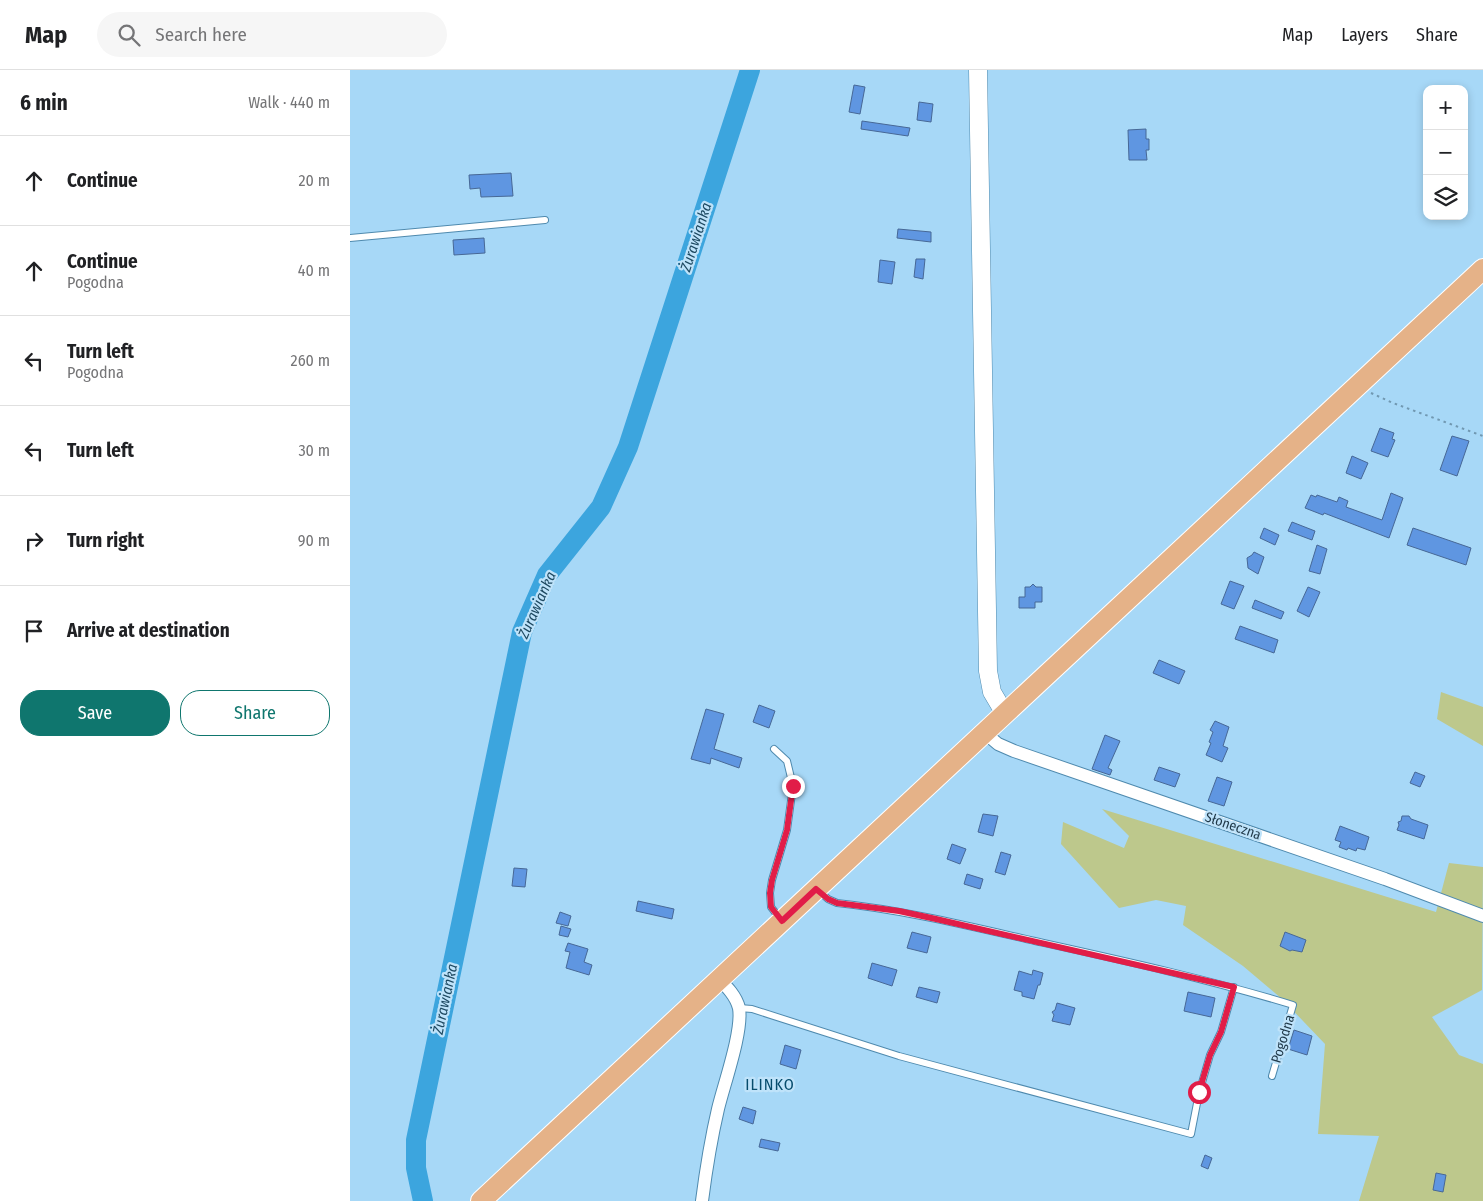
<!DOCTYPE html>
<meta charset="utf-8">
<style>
body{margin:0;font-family:"Fira Sans Condensed",sans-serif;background:#f6f6f6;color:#202124}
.controls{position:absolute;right:15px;top:15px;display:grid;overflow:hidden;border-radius:10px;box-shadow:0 2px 8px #0003}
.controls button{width:45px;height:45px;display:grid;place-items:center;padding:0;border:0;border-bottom:1px solid #e0e0e0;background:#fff;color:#202124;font:25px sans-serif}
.stop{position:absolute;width:15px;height:15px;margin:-11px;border:4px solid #e11d48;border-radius:50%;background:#fff}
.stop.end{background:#e11d48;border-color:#fff;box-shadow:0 1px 5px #0008}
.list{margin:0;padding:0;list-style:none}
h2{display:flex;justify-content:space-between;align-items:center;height:65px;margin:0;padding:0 20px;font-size:21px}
h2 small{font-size:16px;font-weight:400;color:#757577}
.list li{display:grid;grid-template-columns:32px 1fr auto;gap:15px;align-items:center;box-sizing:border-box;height:90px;padding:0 20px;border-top:1px solid #e0e0e0}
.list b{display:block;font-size:19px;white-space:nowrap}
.list p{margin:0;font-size:16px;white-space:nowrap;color:#757577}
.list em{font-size:16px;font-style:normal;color:#757577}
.actions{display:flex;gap:10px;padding:15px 20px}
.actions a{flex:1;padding:11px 0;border:1px solid #0f766e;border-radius:20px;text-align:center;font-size:18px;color:#0f766e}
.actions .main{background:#0f766e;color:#fff}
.icon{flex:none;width:28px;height:28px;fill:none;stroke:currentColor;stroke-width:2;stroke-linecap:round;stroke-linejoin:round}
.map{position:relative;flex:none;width:1133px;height:1131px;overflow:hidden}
header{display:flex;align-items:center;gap:30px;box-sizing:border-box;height:70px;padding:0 25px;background:#fff;border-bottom:1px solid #e0e0e0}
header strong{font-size:24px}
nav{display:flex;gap:28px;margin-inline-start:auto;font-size:18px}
.search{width:350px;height:45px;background:#f6f6f6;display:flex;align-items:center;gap:12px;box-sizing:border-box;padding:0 18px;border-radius:28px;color:#757577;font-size:19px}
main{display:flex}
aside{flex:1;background:#fff}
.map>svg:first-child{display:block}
.green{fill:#bdc88c}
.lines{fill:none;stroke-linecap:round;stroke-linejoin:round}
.river{stroke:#3ca5de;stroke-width:20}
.building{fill:#5f96e1;stroke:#476896}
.lane-casing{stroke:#4f8aae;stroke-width:8}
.street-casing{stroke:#4f8aae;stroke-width:14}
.secondary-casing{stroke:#4f8aae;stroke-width:19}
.primary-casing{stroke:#fff;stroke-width:22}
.path{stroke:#7198b1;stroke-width:2;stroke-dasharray:2.5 4;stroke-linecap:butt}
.lane{stroke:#fff;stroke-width:6}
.street{stroke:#fff;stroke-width:12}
.secondary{stroke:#fff;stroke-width:18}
.primary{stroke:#e5b288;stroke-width:20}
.route{stroke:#e11d48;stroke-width:6}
.labels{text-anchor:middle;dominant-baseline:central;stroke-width:4.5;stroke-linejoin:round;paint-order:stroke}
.street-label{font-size:14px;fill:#1f3848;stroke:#bfe3fa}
.water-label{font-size:15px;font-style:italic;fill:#1e4961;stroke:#bfe3fa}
.quarter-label{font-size:16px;letter-spacing:1px;fill:#064c6d;stroke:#bfe3fa}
</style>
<header>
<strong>Map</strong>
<div class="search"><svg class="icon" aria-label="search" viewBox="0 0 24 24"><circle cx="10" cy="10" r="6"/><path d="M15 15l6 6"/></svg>Search here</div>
<nav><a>Map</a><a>Layers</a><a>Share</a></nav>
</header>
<main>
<aside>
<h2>6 min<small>Walk · 440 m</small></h2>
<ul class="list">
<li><svg class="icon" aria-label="ahead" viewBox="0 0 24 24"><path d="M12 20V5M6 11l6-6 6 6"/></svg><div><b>Continue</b></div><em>20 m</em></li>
<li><svg class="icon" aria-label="ahead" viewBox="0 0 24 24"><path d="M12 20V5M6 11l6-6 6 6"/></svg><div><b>Continue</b><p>Pogodna</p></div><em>40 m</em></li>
<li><svg class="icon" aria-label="left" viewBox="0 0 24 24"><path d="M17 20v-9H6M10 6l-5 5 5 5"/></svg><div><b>Turn left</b><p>Pogodna</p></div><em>260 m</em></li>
<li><svg class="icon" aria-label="left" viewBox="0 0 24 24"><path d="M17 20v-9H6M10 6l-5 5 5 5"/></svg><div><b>Turn left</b></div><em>30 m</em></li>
<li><svg class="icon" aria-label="right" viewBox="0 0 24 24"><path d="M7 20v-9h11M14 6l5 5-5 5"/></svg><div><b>Turn right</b></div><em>90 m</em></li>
<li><svg class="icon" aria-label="arrive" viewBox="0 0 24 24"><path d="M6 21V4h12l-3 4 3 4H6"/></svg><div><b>Arrive at destination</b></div></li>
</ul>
<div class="actions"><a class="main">Save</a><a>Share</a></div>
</aside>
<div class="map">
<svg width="1133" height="1131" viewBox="0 0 1133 1131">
<rect width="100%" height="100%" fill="#a7d8f7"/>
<path class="green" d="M1091 622 1133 637V676L1087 649Z
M752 739 1086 842 1099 793 1133 797 1132 920 1082 947 1109 985 1133 994V1131H1009L1029 1066 968 1064 975 974 932 929 893 896 833 855 836 836 806 830 769 838 711 774 713 752 774 778 779 766Z"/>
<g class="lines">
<path class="river" d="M73 1131 66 1098V1070L172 562 197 505 251 437 278 377 400 0"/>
</g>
<path class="building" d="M504 15 515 17 510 44 499 42Z
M569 32 583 34 581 52 567 50Z
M512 51 560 58 558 66 511 59Z
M796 59V69H799V80H796L797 90H779L778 60Z
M161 103 163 126 131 127 130 118 120 119 119 105Z
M548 159 581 162V172L547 168Z
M134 168 135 183 104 185 103 170Z
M566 189H575L573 209 564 207Z
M530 190 545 192 542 214 528 212Z
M1030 358 1044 363 1042 369 1045 370 1038 387 1021 381Z
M1102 366 1119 371 1107 406 1090 400Z
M1002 386 1018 393 1011 409 996 403Z
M1041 423 1053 428 1039 468 974 443 973 445 955 438 961 425 966 427 967 425 987 432 989 427 998 431 996 437 1032 450Z
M942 452 965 461 962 470 938 461Z
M914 458 929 465 925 475 910 468Z
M1063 458 1121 478 1116 495 1057 475Z
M967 475 977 479 970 504 959 501Z
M904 482 914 487 908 504 898 498 897 488 902 485Z
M880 511 894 516 884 539 871 534Z
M683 514 686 517H692V532H685V538H669V527H675V517H680Z
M958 517 970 522 959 547 947 541Z
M905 530 934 542 931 549 902 538Z
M890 556 928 570 924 583 885 569Z
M809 590 835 601 829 614 803 603Z
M409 635 425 641 419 658 403 652Z
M356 639 374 644 364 679 392 688 389 698 361 688 360 694 341 689Z
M865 651 879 657 873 676 878 678 872 692 856 685 861 673 859 672 863 662 860 660Z
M755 665 770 671 758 698 762 700 760 705 742 699Z
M809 697 830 704 825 717 804 710Z
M1065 702 1075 706 1070 717 1060 713Z
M867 707 882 712 874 736 858 731Z
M633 744 648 746 643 766 628 762Z
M1052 746H1059L1061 749 1078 755 1074 769 1047 760 1049 755 1048 752 1051 751Z
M990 756 1019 767 1015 780 1007 778 1006 781 998 778 997 780 989 777 991 772 985 770Z
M602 774 616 779 610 794 597 789Z
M651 782 661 785 655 805 645 802Z
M164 798 177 799 175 817 162 816Z
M617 804 633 809 630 819 614 814Z
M288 831 324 839 322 849 286 841Z
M210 842 221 846 218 856 206 853Z
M211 856 221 859 218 867 209 865Z
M562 862 581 867 577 883 557 878Z
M935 862 956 870 952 882 942 880 940 881 930 876Z
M218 873 238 879 234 892 242 895 239 905 216 898 220 882 215 881Z
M522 893 547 900 542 916 518 908Z
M683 900 693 903 690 915H688L684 929 672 926V922L664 920 669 901 682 905Z
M569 917 590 922 587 933 566 927Z
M838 922 865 928 861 947 834 941Z
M707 933 725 938 720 955 702 951 704 945 702 942 705 940Z
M944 960 962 966 957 985 938 979Z
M435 975 451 980 446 999 430 994Z
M393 1037 406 1041 403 1054 389 1049Z
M411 1069 430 1073 428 1081 409 1077Z
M855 1085 862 1088 858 1099 851 1096Z
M1086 1103 1096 1105 1093 1122 1083 1120Z"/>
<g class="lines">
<defs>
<path id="lane" d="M0 168 195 150
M424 679 437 691 443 716 437 760 422 810 420 823 421 837 431 850
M469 821 478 829 487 833C554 840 619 856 685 871 771 890 858 909 943 935L922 1006
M389 938 402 939 549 986 841 1064 849 1023 860 985 871 962 884 917"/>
<path id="street" d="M635 663 648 674 664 681 1035 809 1133 846
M352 1131C356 1100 361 1069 368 1039 374 1014 393 961 389 938 386 926 377 917 369 909"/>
<path id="secondary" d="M628 0 638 601 642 622 655 644"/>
<path id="primary" d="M131 1131 1133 199"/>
</defs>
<use href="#lane" class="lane-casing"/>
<use href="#street" class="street-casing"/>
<use href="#secondary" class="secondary-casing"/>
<use href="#primary" class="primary-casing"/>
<path class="path" d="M1021 323 1043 333 1133 366"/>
<use href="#lane" class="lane"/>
<use href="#street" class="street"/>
<use href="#secondary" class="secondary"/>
<use href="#primary" class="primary"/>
</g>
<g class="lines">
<path class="route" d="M443 716 437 760 422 810 420 823 421 837 432 851 466 819 478 829 487 833 549 841 586 849 884 917 871 962 860 985 849 1022"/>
</g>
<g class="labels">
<g class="street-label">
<text transform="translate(883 756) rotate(19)">Słoneczna</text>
<text transform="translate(933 969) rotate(-73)">Pogodna</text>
</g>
<g class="water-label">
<text transform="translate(346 167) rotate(-72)">Żurawianka</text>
<text transform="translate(187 535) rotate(-66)">Żurawianka</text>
<text transform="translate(95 929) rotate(-78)">Żurawianka</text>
</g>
<g class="quarter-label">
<text x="420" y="1014">ILINKO</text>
</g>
</g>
</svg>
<div class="controls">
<button>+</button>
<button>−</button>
<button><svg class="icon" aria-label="layers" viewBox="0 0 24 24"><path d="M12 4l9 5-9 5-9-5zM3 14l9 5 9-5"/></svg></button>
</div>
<div class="stop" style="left:849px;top:1022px"></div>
<div class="stop end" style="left:443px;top:716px"></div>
</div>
</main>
